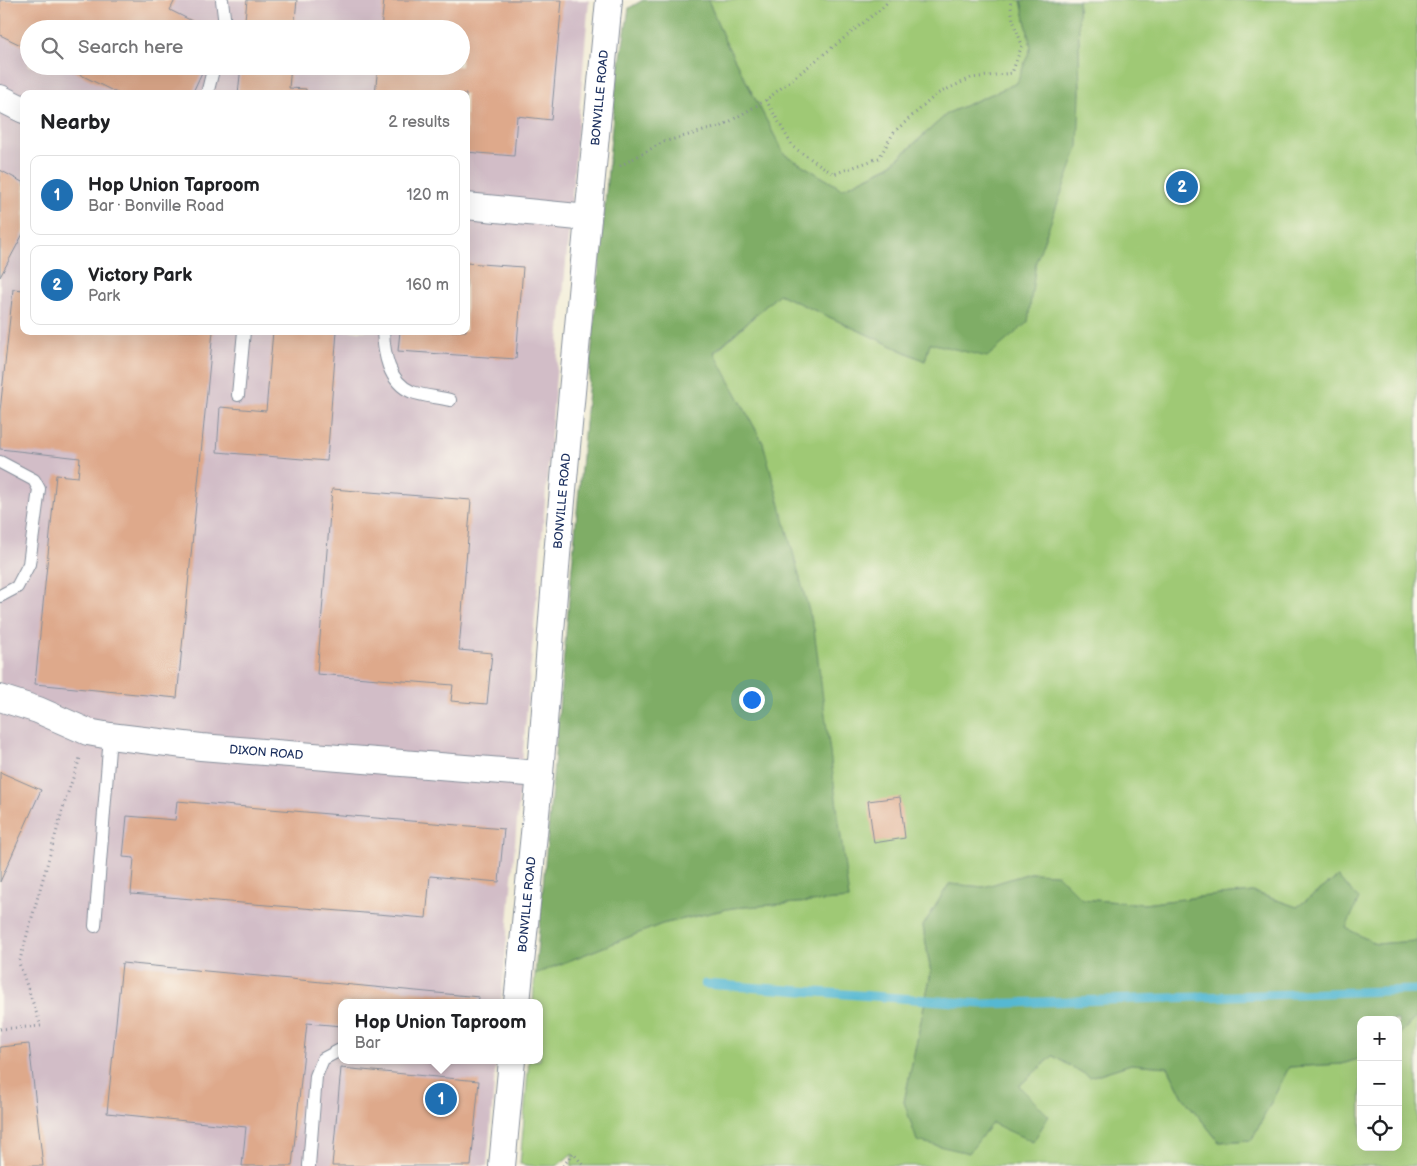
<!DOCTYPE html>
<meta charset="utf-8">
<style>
body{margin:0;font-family:"Balsamiq Sans",sans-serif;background:#f6f6f6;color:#202124}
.controls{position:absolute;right:15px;bottom:15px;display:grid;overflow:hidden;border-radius:10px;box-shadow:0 5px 20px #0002}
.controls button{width:45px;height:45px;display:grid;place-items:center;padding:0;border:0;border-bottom:1px solid #e0e0e0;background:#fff;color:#202124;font:25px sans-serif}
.you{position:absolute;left:751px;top:699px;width:18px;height:18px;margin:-12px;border:4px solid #fff;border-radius:50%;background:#1a73e8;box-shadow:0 0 0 8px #1a73e833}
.badge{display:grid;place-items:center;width:32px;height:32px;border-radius:50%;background:#1f6fb2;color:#fff;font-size:16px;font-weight:700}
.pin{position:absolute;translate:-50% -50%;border:2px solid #fff;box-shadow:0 1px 5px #0006}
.popup{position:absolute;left:338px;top:999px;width:205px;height:65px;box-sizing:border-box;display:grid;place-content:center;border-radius:10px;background:#fff;filter:drop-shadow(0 1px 4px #0005);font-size:16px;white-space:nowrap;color:#757577}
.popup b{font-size:19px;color:#202124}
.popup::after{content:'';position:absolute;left:50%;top:100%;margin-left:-10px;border:10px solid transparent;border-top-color:#fff}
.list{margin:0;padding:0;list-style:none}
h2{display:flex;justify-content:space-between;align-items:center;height:65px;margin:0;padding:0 20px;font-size:21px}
h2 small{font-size:16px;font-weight:400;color:#757577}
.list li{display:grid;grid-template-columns:32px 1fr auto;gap:15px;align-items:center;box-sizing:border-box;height:80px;margin:0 10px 10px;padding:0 10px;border:1px solid #e0e0e0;border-radius:10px}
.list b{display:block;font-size:19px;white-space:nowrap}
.list p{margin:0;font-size:16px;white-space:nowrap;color:#757577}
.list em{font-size:16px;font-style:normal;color:#757577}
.icon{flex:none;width:28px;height:28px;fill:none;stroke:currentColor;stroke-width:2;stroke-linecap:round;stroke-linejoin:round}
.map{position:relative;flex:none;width:1417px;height:1166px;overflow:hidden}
.search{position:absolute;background:#fff;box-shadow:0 5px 20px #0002;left:20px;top:20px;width:450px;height:55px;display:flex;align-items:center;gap:12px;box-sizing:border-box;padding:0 18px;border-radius:28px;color:#757577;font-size:19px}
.panel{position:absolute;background:#fff;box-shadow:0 5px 20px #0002;left:20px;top:90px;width:450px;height:245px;border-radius:10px}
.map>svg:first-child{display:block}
.industrial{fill:#d2bdc7;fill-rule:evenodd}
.green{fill:#9fc975;stroke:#5d7c6a}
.forest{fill:#7fad66;stroke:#4d6e62}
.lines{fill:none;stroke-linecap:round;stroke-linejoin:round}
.stream{stroke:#54b8d2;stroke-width:9}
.building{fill:#dea98b}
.lane-casing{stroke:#868e9a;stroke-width:14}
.street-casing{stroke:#868e9a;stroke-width:28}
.path{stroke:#868e9a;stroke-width:3;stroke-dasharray:1 4;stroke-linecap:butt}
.lane{stroke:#fff;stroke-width:12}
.street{stroke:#fff;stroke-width:26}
.labels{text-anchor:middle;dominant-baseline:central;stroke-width:5;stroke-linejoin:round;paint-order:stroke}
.street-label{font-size:12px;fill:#1b2f5e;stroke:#fbf7ec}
</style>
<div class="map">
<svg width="1417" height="1166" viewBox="0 0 1417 1166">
<rect width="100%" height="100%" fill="#fbf7ec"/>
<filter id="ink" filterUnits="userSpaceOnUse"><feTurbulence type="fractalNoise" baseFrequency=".02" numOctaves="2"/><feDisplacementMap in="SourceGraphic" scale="10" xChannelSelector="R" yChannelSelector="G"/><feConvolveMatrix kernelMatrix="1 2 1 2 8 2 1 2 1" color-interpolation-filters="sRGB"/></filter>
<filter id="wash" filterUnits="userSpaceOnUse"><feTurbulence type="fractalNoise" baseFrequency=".0096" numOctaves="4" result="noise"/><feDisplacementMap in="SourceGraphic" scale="20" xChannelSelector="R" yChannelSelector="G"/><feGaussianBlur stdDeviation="1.12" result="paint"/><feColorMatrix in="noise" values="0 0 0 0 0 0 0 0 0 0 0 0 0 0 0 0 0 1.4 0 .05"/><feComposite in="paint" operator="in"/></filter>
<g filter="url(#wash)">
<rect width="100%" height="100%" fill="#f2edd7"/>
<path class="industrial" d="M0 0H589L501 1003H342V1060H496L487 1166H0ZM29 29H461V66H29ZM24 94H466V331H24Z"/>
<path class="green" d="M708 0H1021L1031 47 1017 83 948 113 889 166 842 189 784 154 725 41Z
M1078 0H1417V942L1415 941 1376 944 1346 928 1338 877 1297 907 1253 892 1199 897 1144 904 1082 899 1056 874 1030 873 984 887 949 884 923 926 931 973 904 1102 992 1122 1032 1141 1019 1086 1053 1056 1090 1077 1131 1064 1168 1067 1183 1097 1219 1142 1252 1140 1289 1067 1342 1064 1361 1058V1147H1398V1036L1417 1016V1166H571L573 1153 557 1166H532L520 1164 529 1060H540V1003H533L535 974 662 924 732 908 849 899 763 443 714 353 779 294 925 361 929 343 1080 95Z"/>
<path class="forest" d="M643 0H708L725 41 784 154 842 189 890 166 948 113 1017 83 1031 47 1021 0H1078L1080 95 1078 148 1036 262 1028 322 987 357 930 343 925 361 779 294 714 352 763 443 814 629 849 899 732 908 662 924 535 974 615 93 629 8Z
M1030 873 1057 874 1082 899 1144 904 1199 897 1253 892 1297 907 1338 877 1359 899 1346 928 1376 944 1415 941 1417 942V1016L1398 1036V1020H1361V1058L1342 1064 1289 1067 1252 1140 1219 1142 1183 1097 1168 1067 1131 1064 1090 1077 1053 1056 1019 1086 1049 1116 1033 1142 992 1123 969 1153 917 1141 904 1102 931 973 923 926 949 884 984 887Z"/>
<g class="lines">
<path class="stream" d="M705 984 982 1004 1417 990"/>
</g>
<g id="blocks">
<path class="building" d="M0 0H175L170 10 208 29H29V49L0 35Z
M247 0H297L294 29H244Z
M384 0H562L551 120 517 116 514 156 466 152V94H375L378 66H461V29H381Z
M63 66H205L192 94H119Z
M241 66H291L289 88 306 89V94H238Z
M0 170 24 183V232L0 277Z
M466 263 523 267 516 359 398 351 400 331H466Z
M13 289 24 290V331H213L177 698 35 684 56 475 78 477 80 458 0 449V411Z
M273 331H337L327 461 217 452 220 407 266 411Z
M332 489 471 500 459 650 492 653 487 704 451 701 453 685 317 674Z
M0 772 41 790 0 882Z
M900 797 905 838 874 843 868 801Z
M177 801 504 829 499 882 430 876 426 918 131 894 134 858 123 857 127 816 175 820Z
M122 963 479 997 478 1003H342V1026L307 1023 292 1166H242L246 1127 107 1113Z
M29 1044 43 1166H0V1047Z
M341 1068 479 1081 471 1166H332Z"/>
</g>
</g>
<g filter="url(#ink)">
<use href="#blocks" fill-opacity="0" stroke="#868e9a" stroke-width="1"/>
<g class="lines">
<defs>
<path id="lane" d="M222 0 225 25 224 29
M207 94 214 66
M383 331C384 353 388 382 412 392 423 396 438 397 450 400
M238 395 244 331
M0 462 34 480 39 489 29 564 17 587 0 596
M95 926 110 736
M309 1166 316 1076 323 1059 340 1050H342"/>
<g id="street">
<path d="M0 98 24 110"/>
<path d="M466 206 588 218"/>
<path id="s1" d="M0 698 38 710 88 732 110 736 201 747 540 774"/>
<path id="s2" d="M517 1003 540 774 557 555 588 218 609 0"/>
<path d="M502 1166 512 1060"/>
</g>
</defs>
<use href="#lane" class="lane-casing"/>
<use href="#street" class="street-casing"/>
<path class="path" d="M766 100 793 147 834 174 879 158 894 132 937 94 971 78 1012 73 1022 45 1013 20 1010 0
M620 166 663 142 722 126 766 100 882 8 889 0
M0 1029 41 1026 19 963 66 798 80 758
M563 1166 573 1153 584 1166"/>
<use href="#lane" class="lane"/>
<use href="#street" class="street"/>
</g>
</g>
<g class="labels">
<g class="street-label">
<text stroke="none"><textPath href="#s2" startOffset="909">BONVILLE ROAD</textPath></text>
<text stroke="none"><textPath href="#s2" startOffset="504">BONVILLE ROAD</textPath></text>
<text stroke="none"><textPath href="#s1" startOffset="274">DIXON ROAD</textPath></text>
<text stroke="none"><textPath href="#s2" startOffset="99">BONVILLE ROAD</textPath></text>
</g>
</g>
</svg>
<div class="controls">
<button>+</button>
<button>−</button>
<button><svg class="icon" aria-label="locate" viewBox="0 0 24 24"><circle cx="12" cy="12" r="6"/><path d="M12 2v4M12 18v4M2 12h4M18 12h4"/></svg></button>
</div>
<div class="you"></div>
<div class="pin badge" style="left:441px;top:1099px">1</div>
<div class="popup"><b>Hop Union Taproom</b>Bar</div>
<div class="pin badge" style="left:1182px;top:187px">2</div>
<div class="search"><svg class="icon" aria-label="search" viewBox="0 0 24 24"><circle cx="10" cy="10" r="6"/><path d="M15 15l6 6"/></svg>Search here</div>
<section class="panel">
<h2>Nearby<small>2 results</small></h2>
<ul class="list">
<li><span class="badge">1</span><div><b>Hop Union Taproom</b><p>Bar · Bonville Road</p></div><em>120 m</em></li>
<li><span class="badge">2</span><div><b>Victory Park</b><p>Park</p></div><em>160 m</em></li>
</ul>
</section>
</div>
